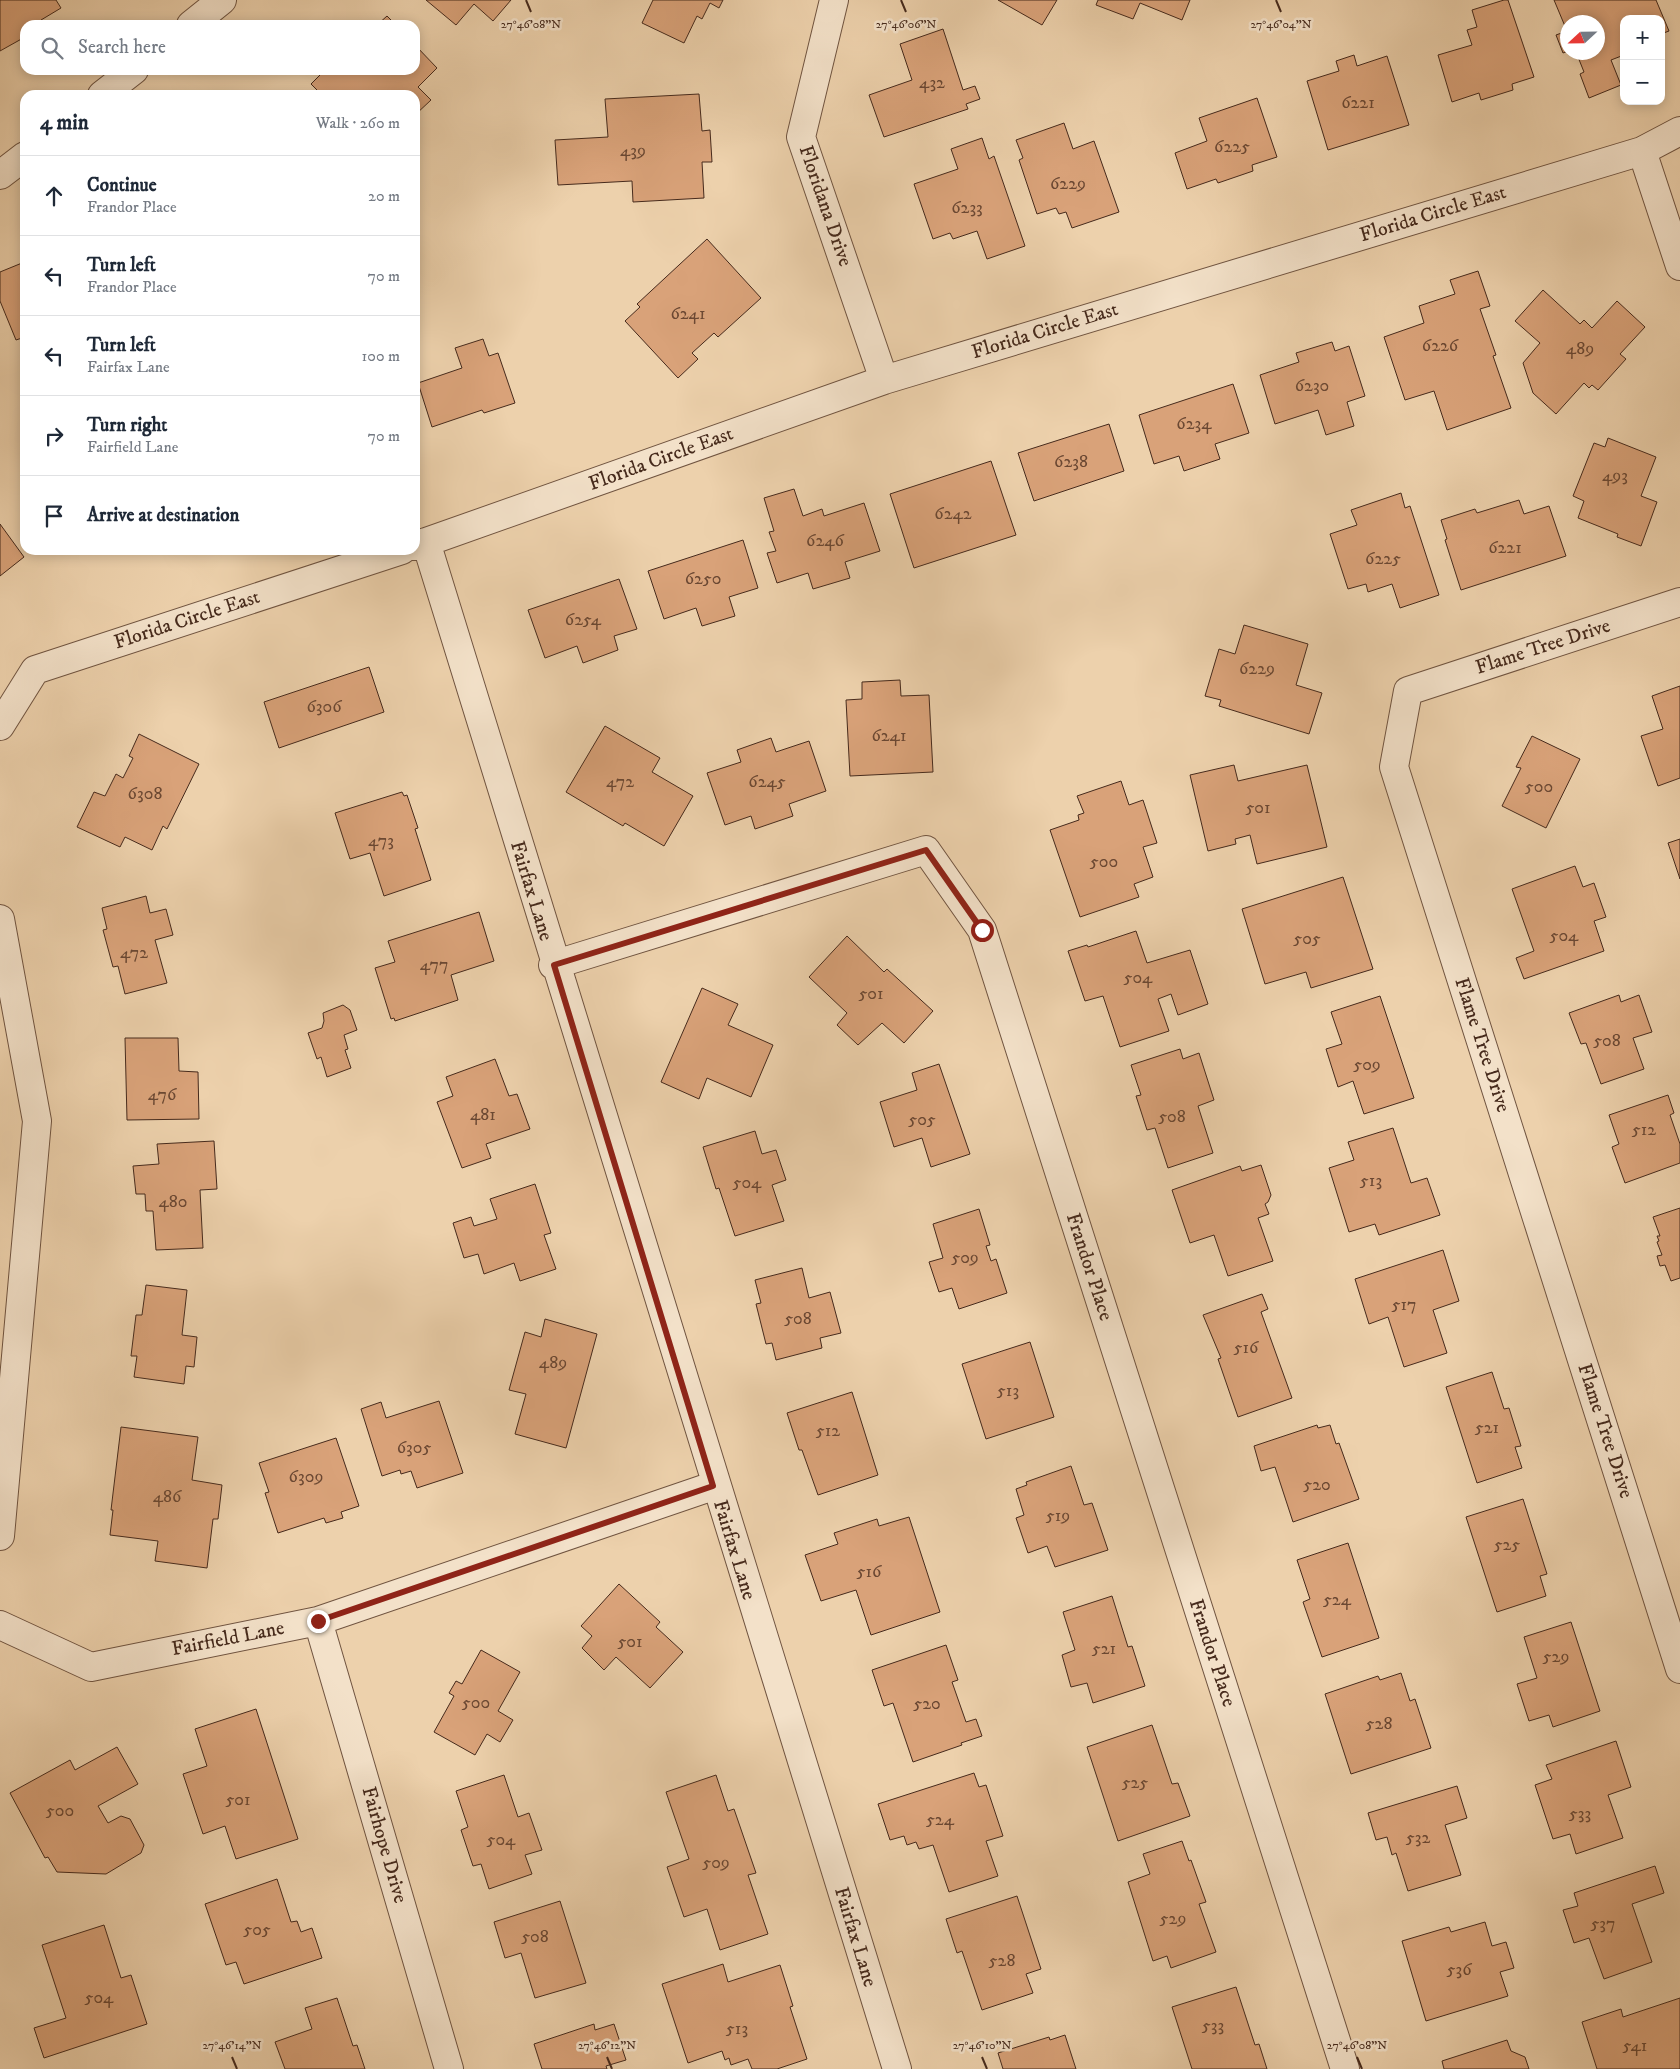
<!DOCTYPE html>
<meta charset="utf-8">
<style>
body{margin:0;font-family:"IM FELL DW Pica",serif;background:#f6f6f7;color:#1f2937}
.controls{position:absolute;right:15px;top:15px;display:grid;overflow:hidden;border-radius:10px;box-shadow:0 2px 12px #0003}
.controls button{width:45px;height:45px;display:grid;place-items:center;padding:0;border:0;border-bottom:1px solid #e0e1e3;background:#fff;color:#1f2937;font:25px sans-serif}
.compass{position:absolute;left:1560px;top:15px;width:45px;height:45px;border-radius:50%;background:#fff;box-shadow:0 2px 12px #0003;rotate:248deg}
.stop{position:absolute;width:15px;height:15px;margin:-11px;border:4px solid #8f2418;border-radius:50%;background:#fff}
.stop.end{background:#8f2418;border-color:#fff;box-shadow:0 1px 5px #0008}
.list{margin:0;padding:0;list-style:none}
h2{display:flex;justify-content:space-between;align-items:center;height:65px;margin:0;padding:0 20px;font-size:21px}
h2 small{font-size:16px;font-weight:400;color:#747a83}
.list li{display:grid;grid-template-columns:32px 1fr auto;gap:15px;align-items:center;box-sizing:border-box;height:80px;padding:0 20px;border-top:1px solid #e0e1e3}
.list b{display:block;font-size:19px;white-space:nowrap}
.list p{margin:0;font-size:16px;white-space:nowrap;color:#747a83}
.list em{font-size:16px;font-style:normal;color:#747a83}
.icon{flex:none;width:28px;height:28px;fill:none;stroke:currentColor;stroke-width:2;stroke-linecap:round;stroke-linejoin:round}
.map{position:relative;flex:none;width:1680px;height:2069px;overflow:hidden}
.search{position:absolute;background:#fff;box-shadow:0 2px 12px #0003;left:20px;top:20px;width:400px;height:55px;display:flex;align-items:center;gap:12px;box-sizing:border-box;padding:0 18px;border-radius:15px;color:#747a83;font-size:19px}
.panel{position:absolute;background:#fff;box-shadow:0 2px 12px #0003;left:20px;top:90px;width:400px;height:465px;border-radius:15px}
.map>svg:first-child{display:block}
.building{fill:#d9a279;stroke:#462a1c}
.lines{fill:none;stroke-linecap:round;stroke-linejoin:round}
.minor-casing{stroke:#705440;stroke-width:30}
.minor{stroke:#f3e1c9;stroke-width:28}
.route{stroke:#8f2418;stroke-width:6}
.ticks{fill:none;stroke:#462a1c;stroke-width:2}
.labels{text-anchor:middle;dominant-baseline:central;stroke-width:5;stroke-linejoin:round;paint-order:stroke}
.number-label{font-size:18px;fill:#6b4833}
.street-label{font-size:20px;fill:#462a1c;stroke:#f3e1c9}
.ticks-label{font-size:12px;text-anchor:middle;fill:#462a1c;stroke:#f3e1c9;stroke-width:5;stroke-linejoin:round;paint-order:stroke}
</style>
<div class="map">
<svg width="1680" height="2069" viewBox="0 0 1680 2069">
<rect width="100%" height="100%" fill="#edd1ac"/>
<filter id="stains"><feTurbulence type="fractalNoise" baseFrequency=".004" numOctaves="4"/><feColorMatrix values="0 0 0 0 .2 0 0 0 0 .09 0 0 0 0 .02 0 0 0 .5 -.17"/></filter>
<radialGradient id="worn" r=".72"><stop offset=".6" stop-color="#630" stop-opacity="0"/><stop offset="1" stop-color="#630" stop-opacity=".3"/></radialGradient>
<path class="building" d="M0 0H56L61 8 41 20 44 25H25V37L0 51Z
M426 0H511L493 21 474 4 456 25Z
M653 0H723L719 8 710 3 702 19 697 16 684 43 642 23Z
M998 0H1057L1042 25Z
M1098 0H1190L1182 20 1140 3 1133 19 1096 5Z
M1504 0H1508L1534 77 1512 84 1513 90 1481 100 1479 93 1452 102 1438 55 1472 45 1467 30 1477 27 1472 10Z
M1554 0H1656L1669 31 1661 34V19H1624V55L1611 60 1621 85 1589 98 1580 74 1584 72 1576 52H1598V22H1568V51L1563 53 1556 35 1567 31Z
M387 16 396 25H377Z
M943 29 963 90 975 86 980 99 966 104 968 109 884 137 869 95 912 80 900 44Z
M415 45 437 68 418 87 431 100 415 115V95H322L311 84 325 70 329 72 331 70H415Z
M1354 55 1357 66 1387 56 1409 125 1328 150 1307 81 1339 71 1336 61Z
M699 94 702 131 710 130 712 162H702L704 198 633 202 632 181 558 185 555 140 608 137 605 99Z
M1257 98 1277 157 1252 165 1253 171 1218 183 1216 179 1187 189 1175 153 1207 141 1199 118Z
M1064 123 1073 149 1094 141 1119 212 1072 228 1066 212 1059 214 1056 208 1037 214 1019 160 1023 158 1016 140Z
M982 138 989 159 994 156 1025 246 987 259 977 231 953 239 950 233 933 239 914 184 958 169 951 149Z
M707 239 761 298 718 337 714 333 692 353 698 359 678 378 625 321 640 307 637 304Z
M22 263 25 269V337L16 340 0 301V272Z
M1478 271 1490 306 1480 309 1496 355 1493 356 1511 408 1447 430 1434 391 1405 400 1384 337 1424 323 1419 306 1455 294 1450 280Z
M1543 290 1580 324 1584 320 1592 328 1617 301 1645 327 1620 354 1626 359 1598 390 1592 385 1589 388 1584 383 1556 414 1533 393 1523 363 1540 343 1515 321Z
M483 339 489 356 498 353 515 403 484 413 482 410 432 427 418 383 462 368 455 348Z
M1332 342 1335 351 1349 346 1365 396 1347 402 1354 426 1326 435 1318 410 1275 424 1260 375 1299 362 1296 353Z
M1233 384 1249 433 1215 444 1220 459 1184 471 1179 456 1154 464 1139 415Z
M1109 424 1124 471 1034 501 1018 453Z
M1608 438 1656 457 1641 496 1657 502 1641 546 1617 537 1618 534 1578 518 1584 501 1573 496 1594 443 1605 447Z
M991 461 1016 535 914 568 890 494Z
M794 489 803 516 822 509 824 516 864 503 880 551 845 562 850 578 813 589 808 573 777 583 767 553 776 551 769 532 774 531 764 498Z
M1401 493 1405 508 1410 506 1439 595 1400 608 1392 584 1368 592 1366 584 1348 589 1330 534 1357 525 1351 510Z
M1519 500 1524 514 1549 506 1566 556 1461 590 1445 540 1447 539 1441 520 1475 509 1477 513Z
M0 524 24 557 0 576Z
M743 540 758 588 729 597 735 616 702 626 696 608 664 619 648 571Z
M619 579 637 629 614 636 618 650 583 663 577 646 545 658 528 610Z
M1244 625 1308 644 1296 685 1322 693 1309 734 1219 706 1221 700 1205 696 1219 649 1235 654Z
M369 667 384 712 279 748 264 702Z
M900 680 901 696 929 695 933 772 850 776 846 700 862 699V682Z
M1680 686V778L1658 786 1641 736 1663 729 1652 696Z
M605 726 660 758 652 772 693 796 664 846 625 823 623 826 566 792Z
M139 734 199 764 167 829 163 826 152 850 125 837 120 847 77 827 94 792 105 796 116 774 123 778 133 758 129 756Z
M1532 736 1580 759 1546 828 1502 806 1521 768 1516 767Z
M771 738 776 752 809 741 826 791 789 804 793 816 755 829 751 816 725 825 707 773 741 762 737 750Z
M1234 765 1238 781 1307 765 1327 847 1257 864 1250 835 1235 839 1236 844 1208 851 1190 775Z
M1121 781 1129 805 1143 800 1157 843 1143 847 1153 877 1134 884 1139 897 1080 917 1050 830 1079 820 1078 815 1084 813 1077 796Z
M402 792 404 796 407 795 418 828 415 829 431 880 384 896 370 853 350 859 335 813Z
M1680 839V879L1668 843Z
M1575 866 1583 887 1594 883 1606 917 1594 921 1604 951 1524 979 1516 958 1534 951 1512 889Z
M1343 877 1373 969 1311 988 1306 972 1265 984 1242 909Z
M146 896 150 913 166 909 173 935 155 940 167 983 125 994 118 966 113 967 103 930 107 929 102 908Z
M479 912 494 961 451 975 458 1000 395 1021 394 1018 391 1019 375 968 395 962 388 941Z
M1136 931 1147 963 1190 950 1208 1004 1178 1015 1171 994 1158 999 1169 1031 1120 1047 1103 996 1085 1001 1068 951 1087 945 1088 947Z
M847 936 884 972 887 969 933 1011 904 1043 882 1023 858 1045 837 1025 847 1013 809 977Z
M702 988 738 1004 728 1025 773 1045 751 1097 707 1078 699 1099 661 1082Z
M1619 995 1621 1002 1639 995 1652 1032 1633 1038 1644 1069 1601 1084 1586 1043 1581 1044 1569 1013Z
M1380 996 1414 1098 1364 1114 1353 1081 1338 1087 1326 1049 1342 1044 1331 1012Z
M343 1005 350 1010 357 1030 344 1035 348 1049 345 1050 351 1068 327 1077 321 1057 317 1059 308 1033 322 1028 324 1021 323 1013Z
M125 1038H178L179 1071 198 1072 199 1119 127 1120Z
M1180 1049 1183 1059 1199 1053 1214 1100 1198 1106 1213 1153 1168 1168 1155 1128 1147 1130 1136 1096 1141 1095 1131 1065Z
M495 1059 509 1096 517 1094 530 1129 486 1144 491 1158 462 1168 437 1102 453 1096 446 1077Z
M939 1064 970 1154 931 1167 922 1138 894 1147 880 1102 917 1090 912 1073Z
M1668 1095 1674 1113 1670 1115 1680 1144V1163L1625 1183 1612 1147 1619 1144 1609 1115Z
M1393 1128 1411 1183 1427 1178 1440 1215 1379 1235 1375 1224 1349 1232 1329 1168 1354 1160 1348 1142Z
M755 1131 762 1154 776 1150 786 1180 772 1185 784 1221 735 1236 719 1188 716 1189 703 1147Z
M214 1141 217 1189 200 1190 203 1248 156 1250 153 1211H146L145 1194H136L133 1166 159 1164 157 1144Z
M1261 1165 1271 1195 1268 1202 1265 1204 1269 1214 1258 1218 1273 1261 1228 1276 1214 1235 1190 1243 1172 1190 1240 1166 1242 1171Z
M535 1184 551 1233 544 1235 556 1269 520 1281 514 1263 484 1274 478 1254 464 1258 453 1223 471 1217 474 1226 497 1219 490 1199Z
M1680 1208V1278L1671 1281 1665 1265 1660 1266 1657 1256 1662 1255 1657 1242 1659 1241 1657 1236H1660L1653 1217Z
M979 1209 990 1245 986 1246 991 1261 996 1259 1007 1293 959 1309 952 1288 939 1292 929 1262 943 1258 933 1224Z
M1443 1250 1459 1301 1433 1310 1447 1353 1404 1367 1388 1317 1369 1324 1355 1279Z
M802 1268 809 1298 830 1292 841 1333 820 1338 822 1348 776 1360 772 1343 766 1344 756 1304 761 1303 755 1280Z
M146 1285 187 1290 182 1335 197 1337 194 1367 186 1366 184 1384 134 1377 137 1356H131L136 1315H142Z
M1262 1294 1268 1309 1261 1312 1292 1398 1238 1417 1218 1359 1221 1358 1203 1315Z
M545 1319 597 1334 566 1448 515 1434 526 1394 509 1390 525 1332 541 1337Z
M1030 1342 1054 1417 986 1439 962 1364Z
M1492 1372 1504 1409 1509 1408 1521 1446 1515 1447 1522 1468 1477 1483 1446 1387Z
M852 1392 878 1475 818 1495 802 1450H799L787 1413Z
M439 1401 463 1473 417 1488 411 1471 401 1474 400 1470 382 1476 361 1409 381 1402 386 1418Z
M1317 1425 1318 1428 1330 1425 1336 1444 1339 1443 1359 1499 1293 1522 1275 1467 1261 1471 1254 1446Z
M121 1427 198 1437 192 1480 222 1485 218 1519H213L207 1568 155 1561 158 1541 110 1535 113 1510H111Z
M336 1438 359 1506 341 1512 343 1518 326 1523 324 1518 278 1533 265 1493 269 1492 259 1463Z
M1071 1466 1084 1505 1092 1503 1108 1550 1055 1567 1047 1546 1028 1553 1016 1518 1024 1515 1016 1489 1027 1485 1026 1482Z
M1523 1499 1547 1574 1540 1576 1546 1596 1497 1612 1466 1517Z
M909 1517 940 1612 871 1635 856 1590 821 1601 805 1555 838 1544 834 1533 877 1519 879 1526Z
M1348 1543 1379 1638 1322 1657 1303 1602 1310 1599 1297 1560Z
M619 1584 660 1622 656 1627 683 1652 650 1688 616 1657 604 1670 582 1648 592 1636 581 1626Z
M1112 1596 1128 1647 1132 1646 1145 1686 1093 1703 1087 1683 1071 1687 1062 1655 1075 1650 1063 1612Z
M1571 1622 1600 1711 1553 1727 1549 1715 1529 1721 1517 1684 1537 1678 1524 1637Z
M946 1645 958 1680 952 1682 966 1722 976 1719 982 1736 961 1743 962 1745 913 1762 893 1703 884 1706 872 1670Z
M481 1650 520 1672 498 1711 513 1720 500 1742 487 1734 475 1755 434 1732 454 1696 449 1693 456 1681 462 1684Z
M1401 1673 1410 1701 1415 1699 1431 1748 1351 1774 1325 1694 1378 1676 1380 1680Z
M256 1709 298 1839 236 1859 225 1826 203 1834 183 1774 207 1766 195 1729Z
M1152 1725 1172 1784 1178 1783 1190 1816 1118 1841 1087 1747Z
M1616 1741 1631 1787 1608 1795 1623 1838 1576 1854 1570 1834 1553 1839 1535 1785 1552 1779 1546 1765Z
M117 1747 138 1784 98 1806 108 1823 121 1816 130 1819 144 1845 141 1853 106 1874 57 1872 48 1857 45 1858 10 1793 70 1760 75 1770Z
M974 1773 979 1787 986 1785 1003 1836 986 1841 998 1876 949 1892 933 1845 919 1849 916 1842 907 1845 904 1836 890 1840 878 1804Z
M504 1775 518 1817 529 1813 542 1850 525 1855 532 1874 489 1889 481 1864 473 1866 461 1830 468 1827 456 1791Z
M716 1775 728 1811 734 1809 756 1873 748 1875 768 1934 720 1950 707 1909 684 1917 667 1867 689 1859 666 1792Z
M1457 1786 1467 1818 1445 1825 1461 1875 1408 1891 1396 1853 1392 1855 1387 1837 1376 1840 1368 1813Z
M1182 1841 1189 1861 1191 1860 1206 1902 1199 1904 1216 1952 1171 1968 1167 1956 1153 1961 1128 1882 1150 1874 1143 1854Z
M1655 1866 1664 1893 1632 1904 1652 1962 1604 1979 1589 1938 1574 1943 1563 1910 1578 1906 1574 1893Z
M277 1879 291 1922 297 1921 301 1932 312 1928 322 1958 244 1984 236 1962 226 1965 205 1904Z
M1017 1896 1041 1969 1026 1974 1033 1993 982 2010 962 1951 957 1953 946 1919Z
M560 1901 586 1983 535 1998 521 1953 505 1958 494 1922Z
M1485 1922 1492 1946 1506 1942 1514 1968 1500 1972 1508 1996 1426 2021 1402 1941 1449 1927 1451 1932Z
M104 1925 121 1978 131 1975 147 2024 44 2058 34 2028 66 2018 42 1945Z
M723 1964 728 1982 780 1965 793 2006 790 2007 807 2059 777 2069H752L748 2059 731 2065 729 2058 725 2060 722 2051 688 2063 662 1984Z
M1236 1987 1255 2045 1259 2044 1267 2069H1192L1172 2007Z
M337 1998 353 2046 357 2045 365 2069H285L275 2042 312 2029 305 2008Z
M1680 1998V2069H1597L1582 2022 1621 2009 1623 2017Z
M594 2024 595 2030 614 2024 626 2060 606 2066 607 2069H542L534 2044Z
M1065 2035 1076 2069H1003L998 2053 1049 2037 1050 2040Z
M1507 2040 1511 2051 1525 2057 1529 2069H1444L1442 2061Z"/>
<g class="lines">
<defs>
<path id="minor" d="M834 0 801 137 884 380
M191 25 222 0
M102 95 134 70
M1642 151 1680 266
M0 175 25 156
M426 542C580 1052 737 1561 897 2069
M415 546 884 380 1642 151 1680 131
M1680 602 1408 691 1394 767 1680 1669
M0 726 35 670 402 550
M0 919 37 1121 0 1536
M553 965 926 850 982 930 1345 2069
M318 1621 449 2069
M0 1625 91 1667 318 1621 713 1486"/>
</defs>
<use href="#minor" class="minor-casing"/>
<use href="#minor" class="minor"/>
</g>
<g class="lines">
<path class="route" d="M318 1621 713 1486 554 965 926 850 982 930"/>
</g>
<path class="ticks" d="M526 0 531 12M901 0 906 12M1276 0 1281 12M232 2057 237 2069M607 2057 612 2069M982 2057 987 2069M1357 2057 1362 2069"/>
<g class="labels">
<g class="number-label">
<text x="932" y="83">432</text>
<text x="1358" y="103">6221</text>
<text x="1232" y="147">6225</text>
<text x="633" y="151">439</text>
<text x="1068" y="184">6229</text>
<text x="967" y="208">6233</text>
<text x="688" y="314">6241</text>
<text x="1440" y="346">6226</text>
<text x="1580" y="349">489</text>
<text x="1312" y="386">6230</text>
<text x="1194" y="424">6234</text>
<text x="1071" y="462">6238</text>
<text x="1615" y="476">493</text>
<text x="953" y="514">6242</text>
<text x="825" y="541">6246</text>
<text x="1505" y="548">6221</text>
<text x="1383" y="559">6225</text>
<text x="703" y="579">6250</text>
<text x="583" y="620">6254</text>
<text x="1257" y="669">6229</text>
<text x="324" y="707">6306</text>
<text x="889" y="736">6241</text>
<text x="620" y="782">472</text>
<text x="767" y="782">6245</text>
<text x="1539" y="787">500</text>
<text x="145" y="794">6308</text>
<text x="1258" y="808">501</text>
<text x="381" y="841">473</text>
<text x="1104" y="862">500</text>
<text x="1564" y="936">504</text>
<text x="1307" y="939">505</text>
<text x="134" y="953">472</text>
<text x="434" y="965">477</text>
<text x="1138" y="978">504</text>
<text x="871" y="994">501</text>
<text x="1607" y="1041">508</text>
<text x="1367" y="1065">509</text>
<text x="162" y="1095">476</text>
<text x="483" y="1115">481</text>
<text x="1172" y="1117">508</text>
<text x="922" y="1120">505</text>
<text x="1644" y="1130">512</text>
<text x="1371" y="1181">513</text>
<text x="747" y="1183">504</text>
<text x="173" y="1202">480</text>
<text x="965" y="1258">509</text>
<text x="1404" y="1305">517</text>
<text x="798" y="1319">508</text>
<text x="1246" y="1348">516</text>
<text x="553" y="1363">489</text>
<text x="1008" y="1391">513</text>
<text x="1487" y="1428">521</text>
<text x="828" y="1431">512</text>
<text x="414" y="1448">6305</text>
<text x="306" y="1477">6309</text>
<text x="1317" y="1485">520</text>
<text x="167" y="1497">486</text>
<text x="1058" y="1516">519</text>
<text x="1507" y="1545">525</text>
<text x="869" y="1572">516</text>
<text x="1337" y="1600">524</text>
<text x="630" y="1642">501</text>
<text x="1104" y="1649">521</text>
<text x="1556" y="1657">529</text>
<text x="476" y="1703">500</text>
<text x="927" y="1704">520</text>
<text x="1379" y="1724">528</text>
<text x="1135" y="1783">525</text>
<text x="238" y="1800">501</text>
<text x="60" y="1811">500</text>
<text x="1580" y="1814">533</text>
<text x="940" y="1820">524</text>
<text x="1418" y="1838">532</text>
<text x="501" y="1840">504</text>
<text x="716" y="1863">509</text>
<text x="1173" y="1919">529</text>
<text x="1603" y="1924">537</text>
<text x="257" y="1930">505</text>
<text x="535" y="1937">508</text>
<text x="1002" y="1961">528</text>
<text x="1459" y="1970">536</text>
<text x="99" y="1998">504</text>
<text x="1213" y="2026">533</text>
<text x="737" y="2029">513</text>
<text x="1635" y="2046">541</text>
</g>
<g class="street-label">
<text transform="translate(825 206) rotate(71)">Floridana Drive</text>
<text transform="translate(1433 214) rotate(-17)">Florida Circle East</text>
<text transform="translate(1045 331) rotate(-17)">Florida Circle East</text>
<text transform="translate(661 459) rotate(-20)">Florida Circle East</text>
<text transform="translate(187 620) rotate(-18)">Florida Circle East</text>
<text transform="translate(1543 647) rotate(-18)">Flame Tree Drive</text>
<text transform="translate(531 891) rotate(73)">Fairfax Lane</text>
<text transform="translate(1482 1045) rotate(72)">Flame Tree Drive</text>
<text transform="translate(1089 1267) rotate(72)">Frandor Place</text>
<text transform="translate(1605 1431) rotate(72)">Flame Tree Drive</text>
<text transform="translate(734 1550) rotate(73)">Fairfax Lane</text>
<text transform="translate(228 1639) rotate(-11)">Fairfield Lane</text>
<text transform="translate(1212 1653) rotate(72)">Frandor Place</text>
<text transform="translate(384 1845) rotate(74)">Fairhope Drive</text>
<text transform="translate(855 1937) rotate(73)">Fairfax Lane</text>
</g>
</g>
<g class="ticks-label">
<text x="531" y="28">27°46'08"N</text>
<text x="906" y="28">27°46'06"N</text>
<text x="1281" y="28">27°46'04"N</text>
<text x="232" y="2049">27°46'14"N</text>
<text x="607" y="2049">27°46'12"N</text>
<text x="982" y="2049">27°46'10"N</text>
<text x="1357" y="2049">27°46'08"N</text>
</g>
<rect width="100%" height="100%" filter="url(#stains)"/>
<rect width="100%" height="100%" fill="url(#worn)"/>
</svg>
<div class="controls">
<button>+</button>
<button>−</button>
</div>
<svg class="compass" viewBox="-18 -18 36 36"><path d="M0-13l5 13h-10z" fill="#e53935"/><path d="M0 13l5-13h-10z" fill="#747a83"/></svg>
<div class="stop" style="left:982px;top:930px"></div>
<div class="stop end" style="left:318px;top:1621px"></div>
<div class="search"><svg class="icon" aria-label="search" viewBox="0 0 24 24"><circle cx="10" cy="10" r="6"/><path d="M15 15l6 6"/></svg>Search here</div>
<section class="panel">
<h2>4 min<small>Walk · 260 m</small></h2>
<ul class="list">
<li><svg class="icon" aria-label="ahead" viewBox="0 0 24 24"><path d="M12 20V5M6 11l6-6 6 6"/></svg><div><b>Continue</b><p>Frandor Place</p></div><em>20 m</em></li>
<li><svg class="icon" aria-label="left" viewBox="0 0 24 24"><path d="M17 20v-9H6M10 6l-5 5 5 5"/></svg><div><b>Turn left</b><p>Frandor Place</p></div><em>70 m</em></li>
<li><svg class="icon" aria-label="left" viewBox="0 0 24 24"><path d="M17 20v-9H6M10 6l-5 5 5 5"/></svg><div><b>Turn left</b><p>Fairfax Lane</p></div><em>100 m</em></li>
<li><svg class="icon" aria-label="right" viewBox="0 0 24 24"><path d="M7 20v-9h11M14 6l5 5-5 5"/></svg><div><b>Turn right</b><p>Fairfield Lane</p></div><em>70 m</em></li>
<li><svg class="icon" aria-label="arrive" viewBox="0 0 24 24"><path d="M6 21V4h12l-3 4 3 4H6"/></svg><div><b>Arrive at destination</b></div></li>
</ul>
</section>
</div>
